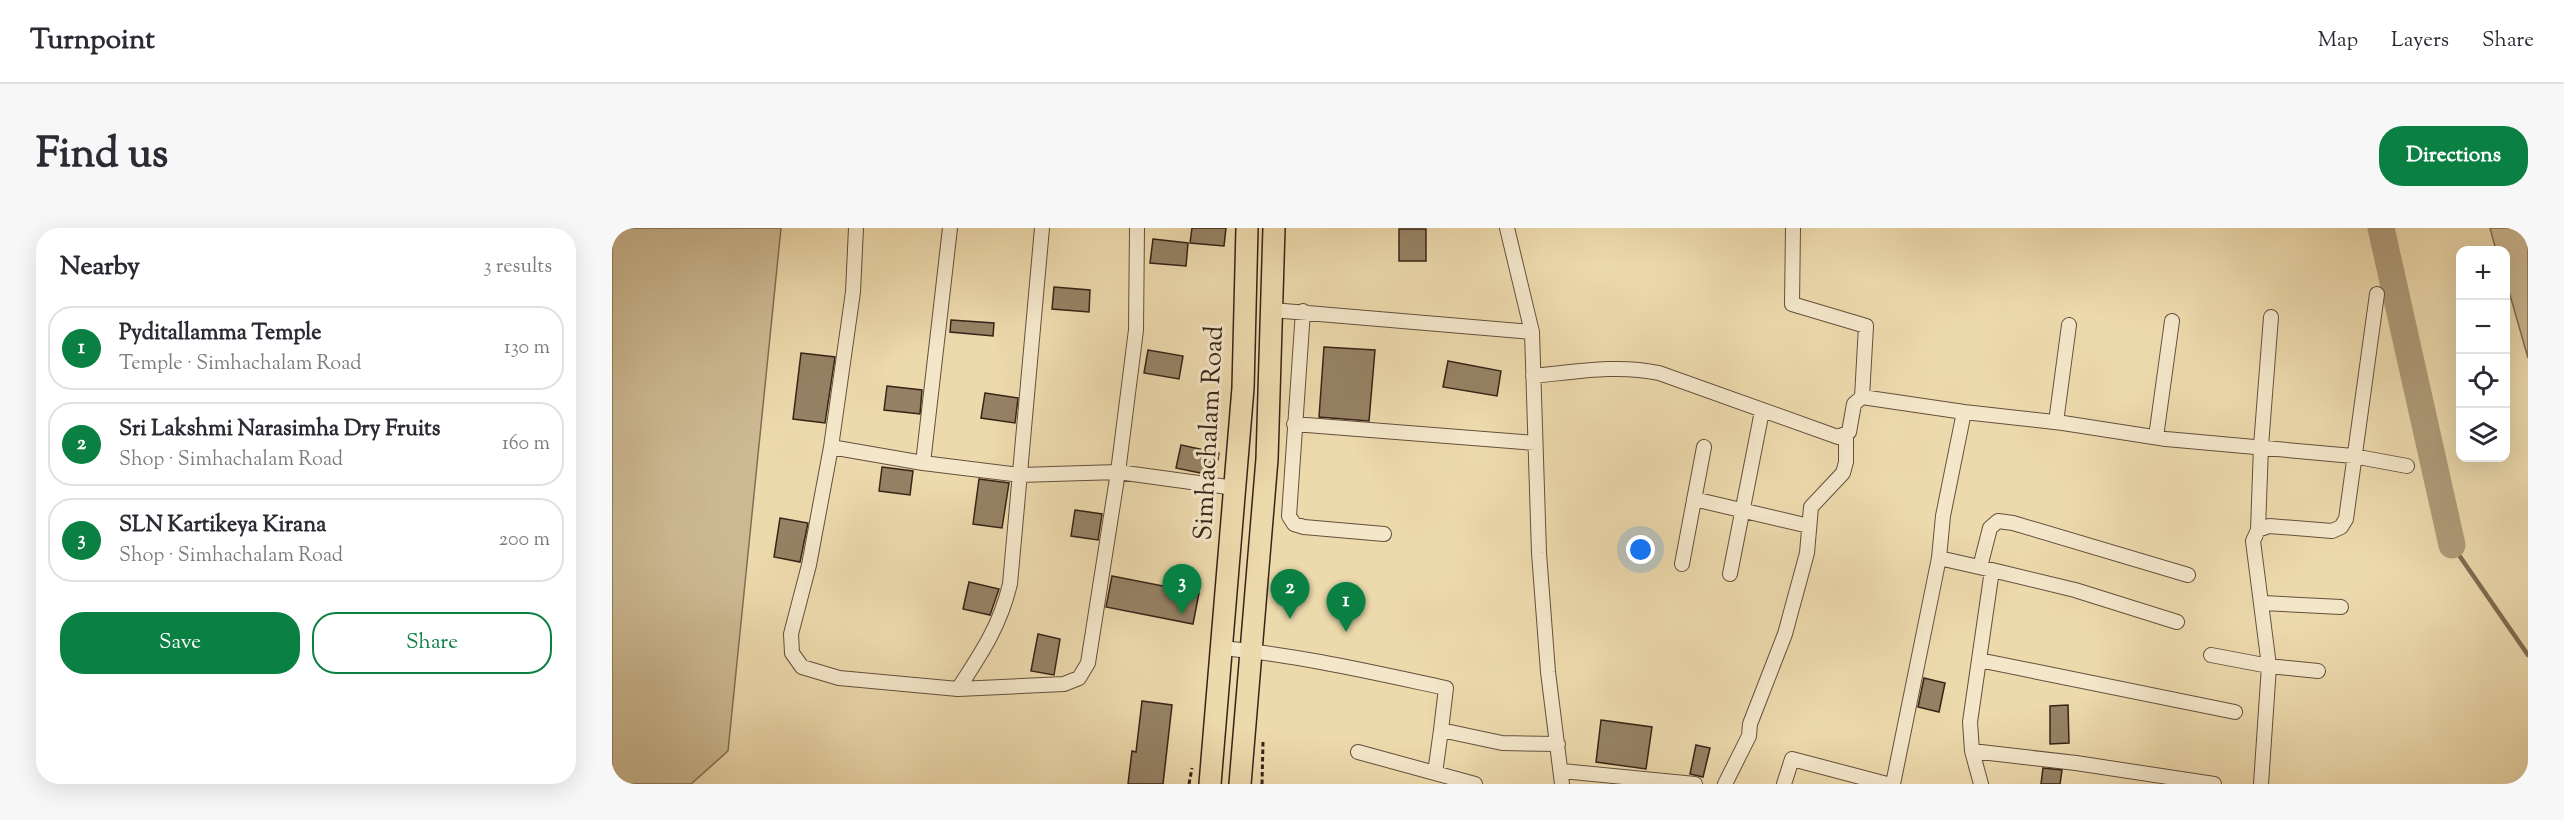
<!DOCTYPE html>
<meta charset="utf-8">
<style>
body{margin:0;font-family:"Sorts Mill Goudy",serif;background:#f7f7f7;color:#2b2b33}
.controls{position:absolute;right:18px;top:18px;display:grid;overflow:hidden;border-radius:12px;box-shadow:0 6px 24px #0002}
.controls button{width:54px;height:54px;display:grid;place-items:center;padding:0;border:0;border-bottom:2px solid #e1e1e2;background:#fff;color:#2b2b33;font:30px sans-serif}
.you{position:absolute;left:1029px;top:322px;width:21px;height:21px;margin:-15px;border:4px solid #fff;border-radius:50%;background:#1a73e8;box-shadow:0 0 0 9px #1a73e833}
.badge{display:grid;place-items:center;width:39px;height:39px;border-radius:50%;background:#0b8043;color:#fff;font-size:20px;font-weight:700}
.pin{position:absolute;translate:-50% -50px;filter:drop-shadow(0 2px 3px #0008)}
.pin::after{content:'';position:absolute;top:32px;width:21px;height:18px;background:inherit;clip-path:polygon(0 0,100% 0,50% 100%)}
.list{margin:0;padding:0;list-style:none}
h2{display:flex;justify-content:space-between;align-items:center;height:78px;margin:0;padding:0 24px;font-size:26px}
h2 small{font-size:20px;font-weight:400;color:#7c7c81}
.list li{display:grid;grid-template-columns:39px 1fr auto;gap:18px;align-items:center;box-sizing:border-box;height:84px;margin:0 12px 12px;padding:0 12px;border:2px solid #e1e1e2;border-radius:24px}
.list b{display:block;font-size:22px;white-space:nowrap}
.list p{margin:0;font-size:20px;white-space:nowrap;color:#7c7c81}
.list em{font-size:20px;font-style:normal;color:#7c7c81}
.actions{display:flex;gap:12px;padding:18px 24px}
.actions a{flex:1;padding:14px 0;border:2px solid #0b8043;border-radius:24px;text-align:center;font-size:21px;color:#0b8043}
.actions .main{background:#0b8043;color:#fff}
.icon{flex:none;width:33px;height:33px;fill:none;stroke:currentColor;stroke-width:2;stroke-linecap:round;stroke-linejoin:round}
.map{position:relative;flex:none;width:1916px;height:556px;overflow:hidden;border-radius:24px}
header{display:flex;align-items:center;gap:36px;box-sizing:border-box;height:84px;padding:0 30px;background:#fff;border-bottom:2px solid #e1e1e2}
header strong{font-size:28px}
nav{display:flex;gap:33px;margin-inline-start:auto;font-size:21px}
.intro{display:flex;align-items:center;justify-content:space-between;box-sizing:border-box;height:144px;padding:0 36px}
h1{margin:0;font-size:42px}
.button{padding:15px 27px;border-radius:24px;background:#0b8043;color:#fff;font-size:21px;font-weight:700}
main{display:flex;gap:36px;padding:0 36px}
aside{flex:1;background:#fff;border-radius:24px;box-shadow:0 6px 24px #0002}
.map>svg:first-child{display:block}
.green{fill:#cdba93;stroke:#826e55;stroke-width:1.5}
.lines{fill:none;stroke-linecap:round;stroke-linejoin:round}
.stream{stroke:#7e6b52;stroke-width:4.5}
.river{stroke:#ae9b79;stroke-width:27}
.building{fill:#958264;stroke:#372317;stroke-width:1.5}
.minor-casing{stroke:#64503c;stroke-width:16}
.primary-casing{stroke:#372317;stroke-width:24}
.path{stroke:#372317;stroke-width:3;stroke-dasharray:4.5 3;stroke-linecap:butt}
.minor{stroke:#f3e6c9;stroke-width:14}
.primary{stroke:#ecd9ac;stroke-width:21}
.labels{text-anchor:middle;dominant-baseline:central;stroke-width:6;stroke-linejoin:round;paint-order:stroke}
.street-label{font-size:26px;fill:#372317;stroke:#f3e6c9}
</style>
<header>
<strong>Turnpoint</strong>
<nav><a>Map</a><a>Layers</a><a>Share</a></nav>
</header>
<div class="intro"><h1>Find us</h1><a class="button">Directions</a></div>
<main>
<aside>
<h2>Nearby<small>3 results</small></h2>
<ul class="list">
<li><span class="badge">1</span><div><b>Pyditallamma Temple</b><p>Temple · Simhachalam Road</p></div><em>130 m</em></li>
<li><span class="badge">2</span><div><b>Sri Lakshmi Narasimha Dry Fruits</b><p>Shop · Simhachalam Road</p></div><em>160 m</em></li>
<li><span class="badge">3</span><div><b>SLN Kartikeya Kirana</b><p>Shop · Simhachalam Road</p></div><em>200 m</em></li>
</ul>
<div class="actions"><a class="main">Save</a><a>Share</a></div>
</aside>
<div class="map">
<svg width="1916" height="556" viewBox="0 0 1916 556">
<rect width="100%" height="100%" fill="#ecd9ac"/>
<filter id="stains"><feTurbulence type="fractalNoise" baseFrequency=".00333" numOctaves="4"/><feColorMatrix values="0 0 0 0 .2 0 0 0 0 .09 0 0 0 0 .02 0 0 0 .5 -.17"/></filter>
<radialGradient id="worn" r=".72"><stop offset=".6" stop-color="#630" stop-opacity="0"/><stop offset="1" stop-color="#630" stop-opacity=".3"/></radialGradient>
<path class="green" d="M0 0H169L116 523 79 556H0Z
M1878 0H1916V130L1894 53V22H1884Z"/>
<g class="lines">
<path class="stream" d="M1840 317 1916 427"/>
<path class="river" d="M1769 0 1840 317"/>
</g>
<path class="building" d="M580 0H614L612 18 578 15Z
M787 1H814V33H787Z
M541 11 576 15 574 38 538 35Z
M442 59 478 62 477 84 440 81Z
M339 92 382 95 381 108 338 104Z
M712 119 763 122 757 193 707 189Z
M536 122 571 128 567 151 532 145Z
M189 125 223 129 213 195 181 191Z
M836 133 889 143 885 168 831 159Z
M275 158 310 162 308 186 272 182Z
M373 165 406 170 403 195 369 190Z
M569 217 607 225 603 248 564 240Z
M270 239 301 243 298 267 267 263Z
M367 251 397 255 390 300 361 296Z
M463 282 490 286 486 312 459 308Z
M168 290 196 295 188 334 162 329Z
M500 348 587 365 581 396 494 379Z
M357 354 387 361 378 387 351 381Z
M426 406 448 411 442 447 419 443Z
M1312 450 1333 455 1327 484 1306 479Z
M530 473 560 477 551 556H516L520 523 524 524Z
M1456 477 1457 515 1438 516V478Z
M989 492 1040 499 1034 541 984 534Z
M1084 517 1098 520 1091 549 1078 546Z
M1431 540 1450 542 1448 556H1429Z"/>
<g class="lines">
<defs>
<path id="minor" d="M244 0 241 64 219 219 311 235 408 247 506 244 623 260
M895 0 920 104 927 325 936 444 950 556
M1181 0 1180 76 1254 98 1250 169
M660 82 920 104
M691 83 677 288 682 296 692 299 772 306
M921 148C963 144 1005 136 1047 145L1226 209 1237 204 1242 176 1250 169 1352 184 1331 288 1327 330 1380 342 1358 494 1360 523 1369 556
M1352 184 1451 195 1554 211 1741 228 1795 238
M1444 194 1457 97
M682 196 923 215
M1544 209 1560 93
M219 219 197 337 179 406 180 425 190 439 227 450 346 461C369 426 388 398 398 356L430 0
M311 235 338 0
M1082 271 1197 298
M1646 302 1649 218 1659 89
M1070 336 1092 219
M1368 339 1378 300 1386 293 1401 295 1576 347
M1380 342 1463 362 1565 394
M1118 346 1150 183
M1651 375 1729 379
M610 420C686 427 759 444 834 460L829 502 890 515 946 516
M1599 427 1657 438 1706 443
M1367 432 1623 484
M346 461 452 456 467 450 476 435 506 244 524 102 525 0
M1360 523 1464 535 1602 556
M746 524 863 556
M950 543 1083 556
M823 545 829 502
M1113 556 1137 508 1138 496 1173 406 1195 325 1199 279 1231 245 1234 234V208
M1172 556 1180 531 1275 556
M1281 556 1327 330
M1649 556 1657 438 1641 313 1646 302 1657 298 1720 303 1729 299 1734 291 1765 66"/>
<path id="primary" d="M598 556 631 160 635 0
M628 556 655 231 662 0"/>
</defs>
<use href="#minor" class="minor-casing"/>
<use href="#primary" class="primary-casing"/>
<path class="path" d="M577 556 580 540
M650 556 651 514"/>
<use href="#minor" class="minor"/>
<use href="#primary" class="primary"/>
</g>
<g class="labels">
<g class="street-label">
<text transform="translate(598 205) rotate(-87)">Simhachalam Road</text>
</g>
</g>
<rect width="100%" height="100%" filter="url(#stains)"/>
<rect width="100%" height="100%" fill="url(#worn)"/>
</svg>
<div class="controls">
<button>+</button>
<button>−</button>
<button><svg class="icon" aria-label="locate" viewBox="0 0 24 24"><circle cx="12" cy="12" r="6"/><path d="M12 2v4M12 18v4M2 12h4M18 12h4"/></svg></button>
<button><svg class="icon" aria-label="layers" viewBox="0 0 24 24"><path d="M12 4l9 5-9 5-9-5zM3 14l9 5 9-5"/></svg></button>
</div>
<div class="you"></div>
<div class="pin badge" style="left:734px;top:404px">1</div>
<div class="pin badge" style="left:678px;top:391px">2</div>
<div class="pin badge" style="left:570px;top:386px">3</div>
</div>
</main>
